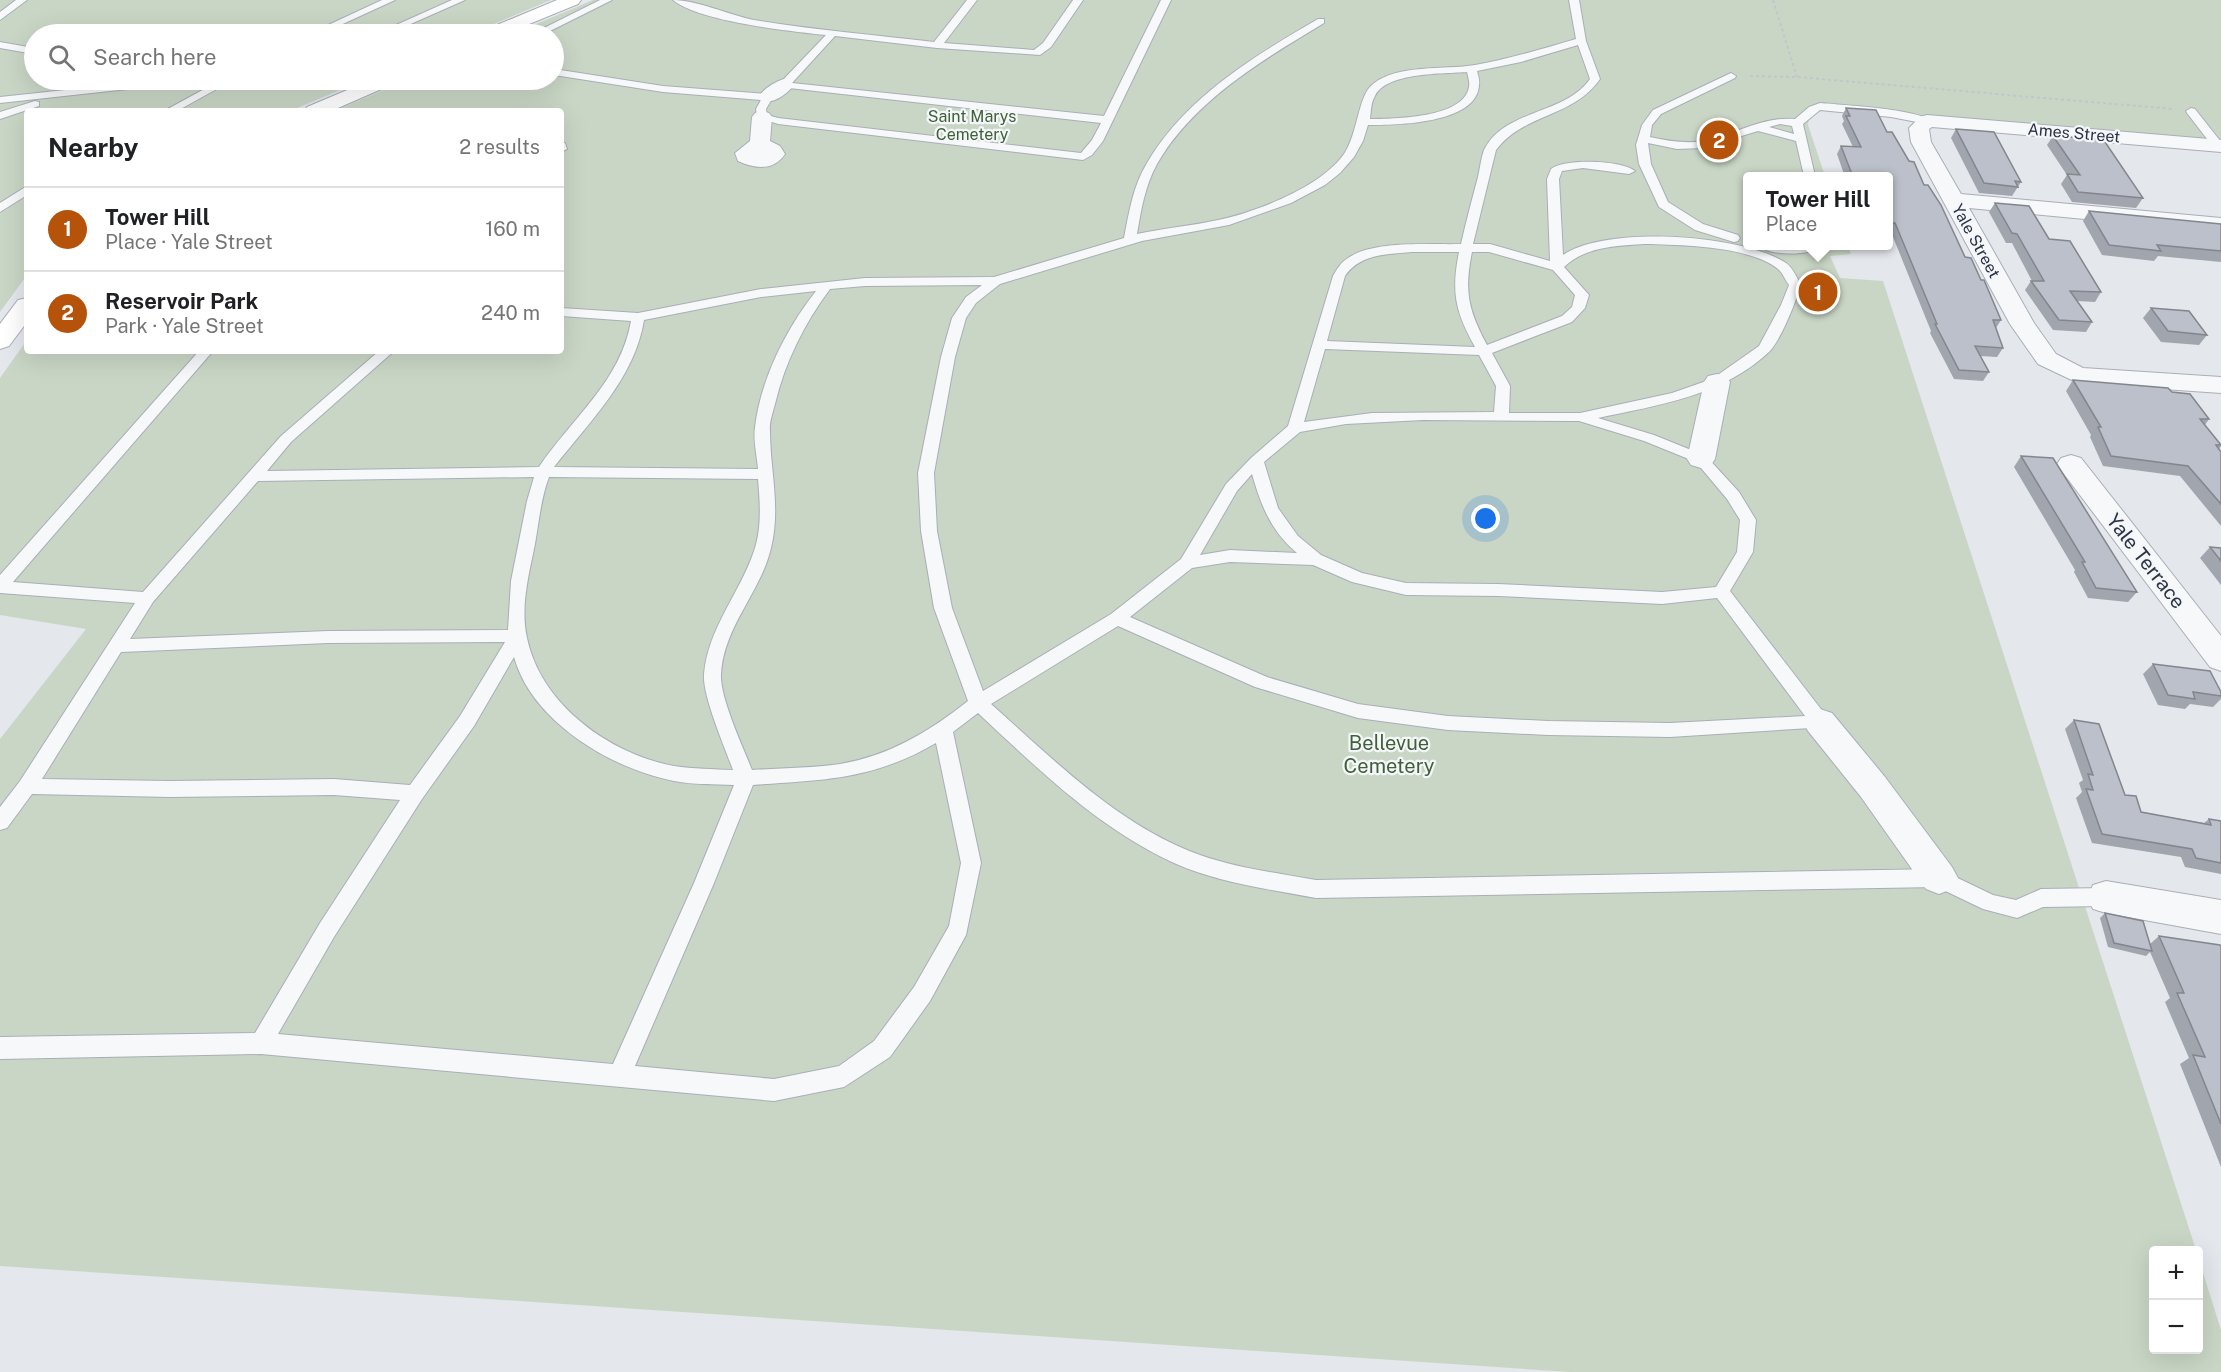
<!DOCTYPE html>
<meta charset="utf-8">
<style>
body{margin:0;font-family:"Public Sans",sans-serif;background:#f6f6f6;color:#202124}
.controls{position:absolute;right:18px;bottom:18px;display:grid;overflow:hidden;border-radius:6px;box-shadow:0 6px 24px #0002}
.controls button{width:54px;height:54px;display:grid;place-items:center;padding:0;border:0;border-bottom:2px solid #e0e0e0;background:#fff;color:#202124;font:30px sans-serif}
.you{position:absolute;left:1486px;top:519px;width:21px;height:21px;margin:-15px;border:4px solid #fff;border-radius:50%;background:#1a73e8;box-shadow:0 0 0 9px #1a73e833}
.badge{display:grid;place-items:center;width:39px;height:39px;border-radius:50%;background:#b45309;color:#fff;font-size:20px;font-weight:700}
.pin{position:absolute;translate:-50% -50%;border:3px solid #fff;box-shadow:0 2px 6px #0006}
.popup{position:absolute;left:1743px;top:172px;width:150px;height:78px;box-sizing:border-box;display:grid;place-content:center;border-radius:6px;background:#fff;filter:drop-shadow(0 2px 4px #0005);font-size:20px;white-space:nowrap;color:#757577}
.popup b{font-size:22px;color:#202124}
.popup::after{content:'';position:absolute;left:50%;top:100%;margin-left:-12px;border:12px solid transparent;border-top-color:#fff}
.list{margin:0;padding:0;list-style:none}
h2{display:flex;justify-content:space-between;align-items:center;height:78px;margin:0;padding:0 24px;font-size:26px}
h2 small{font-size:20px;font-weight:400;color:#757577}
.list li{display:grid;grid-template-columns:39px 1fr auto;gap:18px;align-items:center;box-sizing:border-box;height:84px;padding:0 24px;border-top:2px solid #e0e0e0}
.list b{display:block;font-size:22px;white-space:nowrap}
.list p{margin:0;font-size:20px;white-space:nowrap;color:#757577}
.list em{font-size:20px;font-style:normal;color:#757577}
.icon{flex:none;width:33px;height:33px;fill:none;stroke:currentColor;stroke-width:2;stroke-linecap:round;stroke-linejoin:round}
.map{position:relative;flex:none;width:2221px;height:1372px;overflow:hidden}
.search{position:absolute;background:#fff;box-shadow:0 6px 24px #0002;left:24px;top:24px;width:540px;height:66px;display:flex;align-items:center;gap:15px;box-sizing:border-box;padding:0 21px;border-radius:33px;color:#757577;font-size:22px}
.panel{position:absolute;background:#fff;box-shadow:0 6px 24px #0002;left:24px;top:108px;width:540px;height:246px;border-radius:6px}
.map>svg:first-child{display:block}
.green{fill:#c9d6c5}
.lines{fill:none;stroke-linecap:round;stroke-linejoin:round}
.service-casing{stroke:#a9aeb7;stroke-width:2}
.minor-casing{stroke:#a9aeb7;stroke-width:2}
.secondary-casing{stroke:#a9aeb7;stroke-width:2}
.path{stroke:#c2c5cb;stroke-width:2;stroke-dasharray:3 3;stroke-linecap:butt}
.service{fill:#f7f8fa;fill-rule:evenodd}
.minor{fill:#f7f8fa;fill-rule:evenodd}
.secondary{fill:#fff;fill-rule:evenodd}
.wall{fill:#a1a5ae}
.building{fill:#bbc0ca;stroke:#83868d;stroke-width:1.5}
.labels{text-anchor:middle;dominant-baseline:central;stroke-width:4.5;stroke-linejoin:round;paint-order:stroke}
.far-park-label{font-size:16px;fill:#3f6138;stroke:#f4f6f9}
.far-street-label{font-size:16px;fill:#2b3445;stroke:#f4f6f9}
.street-label{font-size:20px;fill:#2b3445;stroke:#f4f6f9}
.park-label{font-size:20px;fill:#3f6138;stroke:#f4f6f9}
</style>
<div class="map">
<svg width="2221" height="1372" viewBox="0 0 2221 1372">
<rect width="100%" height="100%" fill="#e4e7ec"/>
<path class="green" d="M0 0H551L470 34H34V80H364L290 111H27V275L0 312Z
M593 0H2221V141L1896 113 1898 118 1824 110 1815 111 1809 118 1808 125 1825 176H1748V246H1848L1851 254 1830 256 1840 278 1883 281 2196 1250H2154V1350H2198L2199 1260 2221 1330V1372H1570L0 1266V739L86 629 0 615V378L27 340V351H561V111H334L408 80H554V34H513Z"/>
<g class="lines">
<defs>
<path id="service" d="M16 0H27L0 20V12Z
M382 0H395L321 34H309Z
M452 0H465L388 34H376Z
M600 0H612L544 34H532Z
M673 0C697 0 729 15 754 20 814 30 874 35 934 42L967 0H977L944 43 1034 50 1043 43 1073 0H1083L1051 47 1040 55 937 48 835 36 792 83 1104 116 1161 0H1171L1103 141 1092 155 1083 160 778 124 757 117 756 109 761 100 663 92 554 75V69L663 86 768 94 773 97 766 109 767 115 778 118 1081 153 1092 140 1101 123 780 87V83L826 35C790 31 700 22 673 0Z
M1569 0H1579L1586 41 1600 79C1573 118 1524 113 1496 150L1473 244H1490L1550 261 1547 179 1551 169C1564 158 1622 160 1635 171L1629 174 1583 168 1562 171 1559 179 1563 255C1606 225 1742 234 1786 263 1793 268 1797 278 1801 285 1796 301 1781 340 1769 352 1722 396 1659 405 1598 418L1654 435 1706 456 1739 492 1756 520 1753 552 1730 591 1827 717 1829 722 1827 727 1670 737 1548 735 1448 730 1358 718 1255 687 1118 626 991 704C1054 760 1119 826 1200 855 1237 868 1277 873 1316 880L1939 869 1993 895 2016 900 2041 889 2106 888 2113 891 2116 897 2113 903 2106 906 2043 907 2017 918 1983 909 1937 887 1316 898C1268 889 1219 883 1174 863 1098 828 1038 769 978 713L953 732 981 863 966 935 930 1001 890 1057 844 1087 774 1101 261 1054 0 1059V1037L255 1033 320 923 400 800 334 795 170 797 32 794 7 828 0 830V807L20 781 135 603 0 593V575L199 351H213L13 582 143 592 281 436 379 351H394L291 442 267 471 539 467C571 419 621 381 631 321L561 316V308L638 313 761 289 865 278 994 277 1124 238C1129 212 1133 186 1147 163 1185 98 1254 56 1318 19H1324V23C1264 59 1193 101 1157 164 1145 186 1141 210 1137 234 1164 228 1191 226 1218 220 1256 212 1321 187 1344 154 1358 134 1358 95 1373 84 1397 64 1445 70 1475 65 1509 59 1542 49 1576 39ZM1578 45 1590 79C1565 115 1504 109 1484 150 1481 158 1480 168 1478 177 1472 199 1466 222 1461 244 1430 245 1374 240 1348 258 1341 262 1337 269 1333 276L1288 426 1251 458 1226 484 1181 559 1111 614 983 691 952 608 937 531 934 473 955 357 966 318 976 303 1000 284 1142 241 1229 225 1291 203 1325 185 1340 173 1354 157 1363 141 1368 125C1396 125 1477 124 1479 85 1480 81 1478 75 1477 71L1521 62ZM1467 72C1468 76 1470 83 1469 87 1464 118 1394 119 1370 119 1371 111 1371 102 1375 96 1386 72 1444 74 1467 72ZM1645 244C1681 245 1750 246 1778 269 1783 273 1785 280 1789 285L1781 305 1759 346 1712 379 1672 393 1580 413H1509L1510 386 1492 353 1572 322 1585 308 1589 295 1564 267C1586 246 1617 246 1645 244ZM1412 252H1459C1451 292 1455 311 1475 347L1327 341 1345 276C1360 254 1387 254 1412 252ZM1472 252H1489L1553 270 1575 295 1572 307 1562 316 1487 345C1468 310 1464 291 1472 252ZM982 285 966 297 952 318 941 357 918 473 921 531 934 608 968 701C930 731 889 756 840 764 811 768 782 768 752 770 743 747 720 698 721 675 723 627 761 592 771 548 781 507 770 471 770 431 769 422 773 412 775 404 785 362 804 324 830 289L865 286ZM816 291C786 329 761 378 755 427 753 440 757 456 758 469L554 467C589 422 635 378 644 320L761 297ZM1325 349 1479 355 1496 386 1494 412 1372 413 1304 422ZM1423 420 1579 421 1644 441 1696 462 1727 499 1740 520 1737 552 1716 587 1662 592 1498 584 1406 583 1362 573 1321 555 1298 536 1278 508 1264 462 1300 432 1346 424ZM1252 474C1261 506 1271 531 1297 553L1230 550 1200 555 1237 491ZM534 477 527 501 511 581 508 630 328 631 130 639 153 602 258 481ZM549 477 758 479C760 503 762 528 754 551 740 593 708 628 704 674 702 695 725 748 733 770 713 769 693 769 674 766 610 754 541 705 527 638 520 607 529 574 535 544 539 521 541 498 549 477ZM1230 562 1313 565 1352 582 1406 595 1498 596 1662 604 1717 598 1805 716 1670 723 1548 721 1448 716 1358 704 1267 677 1130 617 1192 568ZM505 642 460 716 410 785 334 779 170 781 42 779 121 652 328 643ZM514 657C532 722 612 769 674 781 694 785 714 784 734 785L694 883 613 1064 278 1034 334 937 422 799 474 726ZM936 743 961 863 949 926 914 987 874 1041 839 1066 774 1079 635 1066 714 883 753 785C823 780 873 780 936 743Z
M0 42 34 48V54L0 48Z
M1731 73 1736 76 1735 78 1661 114 1652 125 1650 137C1668 141 1686 144 1705 141 1736 134 1763 116 1795 119L1809 107 1820 103C1843 105 1917 109 1932 121L1927 124 1891 117 1820 110 1803 124 1815 176H1804L1796 141 1758 131 1702 148 1677 149 1648 143 1651 164 1668 202 1703 224 1738 235 1740 238 1738 241 1734 242 1695 230 1659 207 1639 164 1636 145 1642 125 1653 110ZM1780 124 1792 126 1794 134 1769 127Z
M159 80H188L183 83 0 103V97Z
M221 80H233L177 111H164Z
M35 101 39 102V106L0 119V112Z
M2191 108 2195 109 2221 142V149L2214 148 2187 113 2186 111Z
M561 142 565 143 567 149 561 152Z
M27 186V195L0 212V203Z
M1759 246H1822C1811 256 1770 256 1759 246Z"/>
<path id="minor" d="M784 79 791 81 794 85C786 95 774 104 761 101L758 97C764 89 774 82 784 79Z
M762 111 769 113 772 117 770 141 780 146 785 154C774 171 755 169 738 161L735 153 750 141 752 117 755 113Z
M1927 115 2221 140V152L1932 127 1929 129 1931 142 1961 194 2221 218V232L1969 208 2034 323 2056 354 2083 368 2221 377V393L2078 383 2038 364 2010 324 1911 142 1909 128 1920 117Z
M1717 374 1726 376 1730 382 1715 459 1711 465 1701 468 1691 465 1687 459 1704 382 1708 376Z
M2071 455 2081 458 2221 636V671L2210 667 2061 470 2057 464 2061 458Z
M1820 709 1832 713 1885 777 1952 867 1958 878 1952 889 1939 894 1926 889 1861 797 1808 731 1803 722 1808 713Z
M2106 881 2221 900V934L2106 913 2093 909 2087 897 2093 885Z"/>
<path id="secondary" d="M557 0H581L578 4 505 34H482L485 30Z
M371 80H395L393 84 331 111H304L307 107Z
M27 298V322L9 346 0 349V324L18 300Z"/>
</defs>
<use href="#service" class="service-casing"/>
<use href="#minor" class="minor-casing"/>
<use href="#secondary" class="secondary-casing"/>
<path class="path" d="M1773 0 1797 77
M1750 76 1797 77 2173 109"/>
<use href="#service" class="service"/>
<use href="#minor" class="minor"/>
<use href="#secondary" class="secondary"/>
</g>
<path class="wall" d="M1846 108 1887 132 1909 161 1924 185 2001 320 1996 328 2003 348 1997 357 1980 356 1989 372 1983 381 1954 379 1930 333 1931 331 1891 232H1888V177H1845L1837 154 1841 146 1853 147 1842 124 1844 121 1842 116Z
M1956 129 2021 182 2012 196 1979 193 1951 138Z
M2053 136 2143 198 2136 208 2072 202 2061 184 2067 175 2047 145Z
M1995 203 2049 239 2101 292 2095 302 2077 301 2092 322 2086 332 2053 330 2025 290 2031 281H2032L2012 243H2006L1989 212Z
M2089 211 2221 224V262L2158 256 2154 261 2102 255 2083 221Z
M2151 308 2207 335 2199 345 2161 342 2143 318Z
M2073 380 2172 392 2209 419 2205 425 2221 445V446L2219 449 2221 452V526L2180 476 2103 466 2090 437 2091 435 2066 391Z
M2021 456 2137 592 2128 602 2088 598 2074 572 2075 570 2014 467Z
M2210 547 2221 548V585L2200 558Z
M2153 664 2221 692V699L2213 707 2190 704 2185 709 2158 705 2143 674Z
M2074 720 2125 795 2141 812 2204 823 2209 819 2221 821V874L2185 867 2181 857 2092 843 2076 798 2082 792 2079 783 2083 780 2065 729Z
M2105 913 2150 944 2159 936 2221 946V1167L2180 1064 2189 1058 2165 1002 2170 998 2150 952 2146 956 2108 947 2100 918Z"/>
<path class="building" d="M1846 108 1876 110 1887 132H1892L1909 161 1914 162 1924 185H1928L1941 205 1965 257 1971 258 1981 280H1984L2001 320H1993L2003 348 1975 346 1989 372 1959 370 1935 324H1937L1895 223H1888V177H1853L1841 146 1861 147 1846 116H1850Z
M1956 129 1994 132 2021 182 2015 181 2018 187 1984 183Z
M2053 136 2103 139 2143 198 2078 192 2067 174 2080 175Z
M1995 203 2029 206 2049 239 2070 241 2101 292 2070 291 2092 322 2059 320 2031 281H2044L2017 234 2012 233Z
M2089 211 2221 224V251L2157 245 2161 251 2109 245Z
M2151 308 2189 311 2207 335 2168 331Z
M2073 380 2168 388 2172 392 2190 394 2209 419H2200L2221 445H2216L2221 452V504L2188 466 2111 456 2098 427H2101Z
M2021 456 2053 458 2137 592 2096 588 2082 562H2085Z
M2210 547 2221 548V561Z
M2153 664 2210 671 2221 692V696L2193 692 2195 699 2168 695Z
M2074 720 2099 724 2125 795 2136 796 2141 812 2211 825 2209 819 2221 821V863L2196 858 2192 849 2102 834 2086 789 2093 790 2088 774 2093 775Z
M2105 913 2143 921 2152 951 2114 943Z
M2159 936 2220 945 2221 946V1124L2193 1055 2205 1057 2177 993H2184Z"/>
<g class="labels">
<g class="far-park-label">
<text x="972" y="116">Saint Marys<tspan x="972" dy="18">Cemetery</tspan></text>
</g>
<g class="far-street-label">
<text transform="translate(2074 133) rotate(5)">Ames Street</text>
<text transform="translate(1976 241) rotate(61)">Yale Street</text>
</g>
<g class="street-label">
<text transform="translate(2146 561) rotate(52)">Yale Terrace</text>
</g>
<g class="park-label">
<text x="1389" y="743">Bellevue<tspan x="1389" dy="23">Cemetery</tspan></text>
</g>
</g>
</svg>
<div class="controls">
<button>+</button>
<button>−</button>
</div>
<div class="you"></div>
<div class="pin badge" style="left:1818px;top:292px">1</div>
<div class="popup"><b>Tower Hill</b>Place</div>
<div class="pin badge" style="left:1719px;top:140px">2</div>
<div class="search"><svg class="icon" aria-label="search" viewBox="0 0 24 24"><circle cx="10" cy="10" r="6"/><path d="M15 15l6 6"/></svg>Search here</div>
<section class="panel">
<h2>Nearby<small>2 results</small></h2>
<ul class="list">
<li><span class="badge">1</span><div><b>Tower Hill</b><p>Place · Yale Street</p></div><em>160 m</em></li>
<li><span class="badge">2</span><div><b>Reservoir Park</b><p>Park · Yale Street</p></div><em>240 m</em></li>
</ul>
</section>
</div>
